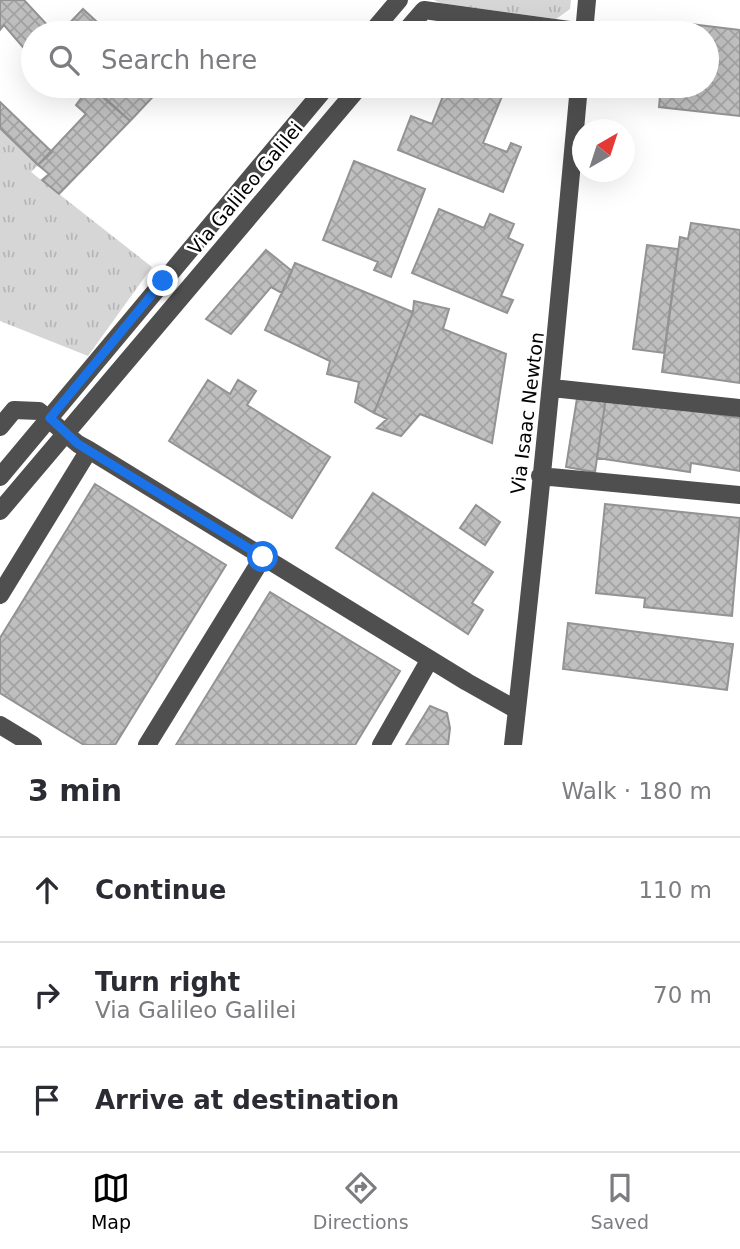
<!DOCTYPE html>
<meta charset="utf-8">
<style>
body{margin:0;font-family:"DejaVu Sans",sans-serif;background:#f2f2f3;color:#2b2b33}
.compass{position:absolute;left:572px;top:119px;width:63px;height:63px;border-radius:50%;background:#fff;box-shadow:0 7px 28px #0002;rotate:39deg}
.stop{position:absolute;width:21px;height:21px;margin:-16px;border:5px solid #1a73e8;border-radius:50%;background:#fff}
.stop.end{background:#1a73e8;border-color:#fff;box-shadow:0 2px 7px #0008}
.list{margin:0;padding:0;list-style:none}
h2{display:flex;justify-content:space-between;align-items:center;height:91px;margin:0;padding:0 28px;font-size:30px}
h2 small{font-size:23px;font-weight:400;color:#7c7c81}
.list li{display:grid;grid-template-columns:46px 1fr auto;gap:21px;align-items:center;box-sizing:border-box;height:105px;padding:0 28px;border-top:2px solid #e1e1e2}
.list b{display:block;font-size:26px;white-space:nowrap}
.list p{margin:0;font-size:23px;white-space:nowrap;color:#7c7c81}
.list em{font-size:23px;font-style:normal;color:#7c7c81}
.icon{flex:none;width:38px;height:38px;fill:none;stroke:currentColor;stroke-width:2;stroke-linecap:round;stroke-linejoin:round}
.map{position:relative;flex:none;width:740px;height:745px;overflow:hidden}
.search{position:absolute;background:#fff;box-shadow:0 7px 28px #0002;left:21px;right:21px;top:21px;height:77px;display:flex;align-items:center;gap:18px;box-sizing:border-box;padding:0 24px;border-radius:38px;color:#7c7c81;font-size:26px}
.sheet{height:406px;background:#fff}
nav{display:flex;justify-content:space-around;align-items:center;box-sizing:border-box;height:98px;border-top:2px solid #e1e1e2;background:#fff;font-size:19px;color:#7c7c81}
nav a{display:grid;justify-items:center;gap:4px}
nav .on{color:#000}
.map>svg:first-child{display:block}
.grass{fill:url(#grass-tufts)}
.building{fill:url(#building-cross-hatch);stroke:#939393;stroke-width:2}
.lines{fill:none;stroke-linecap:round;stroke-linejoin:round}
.minor{stroke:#4f4f4f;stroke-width:18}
.route{stroke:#1a73e8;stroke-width:9}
.labels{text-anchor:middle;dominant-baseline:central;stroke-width:5;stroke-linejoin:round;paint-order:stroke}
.street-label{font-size:19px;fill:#000;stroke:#fff}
</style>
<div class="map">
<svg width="740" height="745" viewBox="0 0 740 745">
<defs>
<pattern id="grass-tufts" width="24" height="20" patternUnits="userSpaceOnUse" patternTransform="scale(1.75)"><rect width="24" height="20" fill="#d6d6d6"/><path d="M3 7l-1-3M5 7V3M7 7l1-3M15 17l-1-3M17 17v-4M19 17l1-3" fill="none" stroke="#b6b6b6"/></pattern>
<pattern id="building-cross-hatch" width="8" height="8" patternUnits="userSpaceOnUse" patternTransform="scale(1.75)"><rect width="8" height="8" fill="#bfbfbf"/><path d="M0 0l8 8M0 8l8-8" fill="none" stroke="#a2a2a2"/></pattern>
</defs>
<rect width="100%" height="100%" fill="#fff"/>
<path class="grass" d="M434 0H571L570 9 556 19 440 3Z
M0 128 38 165 31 172 152 267 88 356 0 321Z"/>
<path class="building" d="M0 0H24L52 30 48 33H33V48L28 53 4 25 0 30Z
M83 9 109 33H60Z
M682 23 740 30V116L659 107 661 86H707V33H681Z
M90 86 130 121 59 194 42 180 49 174 38 165 86 114 76 105Z
M92 86H163L130 121Z
M447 86H475L502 96 483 143 507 152 511 143 521 147 503 192 398 150 411 116 432 124Z
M0 102 52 152 38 165 0 128Z
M354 161 425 189 391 277 374 270 378 262 323 240Z
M439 209 484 228 490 214 514 224 508 238 523 245 501 296 513 300 507 313 412 273Z
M691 223 740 230V383L662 372 680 237 688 239Z
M647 245 678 249 664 353 633 349Z
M266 250 292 271 282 293 271 287 231 334 206 319Z
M295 263 413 312 374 413 355 402 359 382 327 374 330 361 265 330Z
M414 301 449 309 443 329 506 354 492 443 420 414 401 436 377 428 387 419 374 413 413 312Z
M208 380 230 394 238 380 256 391 247 405 330 457 292 518 169 441Z
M578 392 606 397 595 472 566 467Z
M606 397 740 418V471L691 463 690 472 597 458Z
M95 484 226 565 115 745H84L0 693V638Z
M373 493 493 572 472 603 483 610 468 634 336 548Z
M605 504 740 518 732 616 644 607 645 598 596 593Z
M476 505 500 522 485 545 460 528Z
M270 592 400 671 355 745H176Z
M568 623 733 644 727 690 563 669Z
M430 706 447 713 450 728 448 745H406Z"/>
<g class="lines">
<path class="minor" d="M371 33 399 0
M404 33 424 10 584 32
M584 33 587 0
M552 388 740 408
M0 427 14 410 39 411 78 444 89 450
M540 476 740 495
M0 477 327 86
M0 511 360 86
M0 595 89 450 467 682 517 710
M0 725 33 745
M147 745 263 557
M381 745 430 659
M513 745C538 525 559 306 579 86"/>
</g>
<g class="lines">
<path class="route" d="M163 281 50 418 78 444 263 557"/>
</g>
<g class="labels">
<g class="street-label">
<text transform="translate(245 188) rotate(-50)">Via Galileo Galilei</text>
<text transform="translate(527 413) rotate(-83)">Via Isaac Newton</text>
</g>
</g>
</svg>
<svg class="compass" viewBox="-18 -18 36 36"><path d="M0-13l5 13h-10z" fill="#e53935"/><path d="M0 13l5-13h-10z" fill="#7c7c81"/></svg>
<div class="stop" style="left:263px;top:557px"></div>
<div class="stop end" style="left:163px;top:281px"></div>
<div class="search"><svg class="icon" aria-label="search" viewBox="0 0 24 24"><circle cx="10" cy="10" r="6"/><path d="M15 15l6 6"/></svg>Search here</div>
</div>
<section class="sheet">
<h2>3 min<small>Walk · 180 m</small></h2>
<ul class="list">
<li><svg class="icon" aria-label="ahead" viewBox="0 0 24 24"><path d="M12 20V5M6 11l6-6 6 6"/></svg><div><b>Continue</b></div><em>110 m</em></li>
<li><svg class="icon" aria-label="right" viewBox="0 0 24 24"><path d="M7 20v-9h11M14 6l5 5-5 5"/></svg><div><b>Turn right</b><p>Via Galileo Galilei</p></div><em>70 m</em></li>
<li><svg class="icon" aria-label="arrive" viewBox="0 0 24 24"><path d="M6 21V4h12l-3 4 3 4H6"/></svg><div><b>Arrive at destination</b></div></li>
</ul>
</section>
<nav>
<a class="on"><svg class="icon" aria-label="map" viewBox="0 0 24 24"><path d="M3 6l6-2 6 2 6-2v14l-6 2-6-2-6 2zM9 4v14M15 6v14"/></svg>Map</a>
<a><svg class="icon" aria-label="directions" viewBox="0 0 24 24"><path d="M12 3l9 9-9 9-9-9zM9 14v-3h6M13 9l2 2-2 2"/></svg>Directions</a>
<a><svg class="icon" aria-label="saved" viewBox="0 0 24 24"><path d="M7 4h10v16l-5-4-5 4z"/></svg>Saved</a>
</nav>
